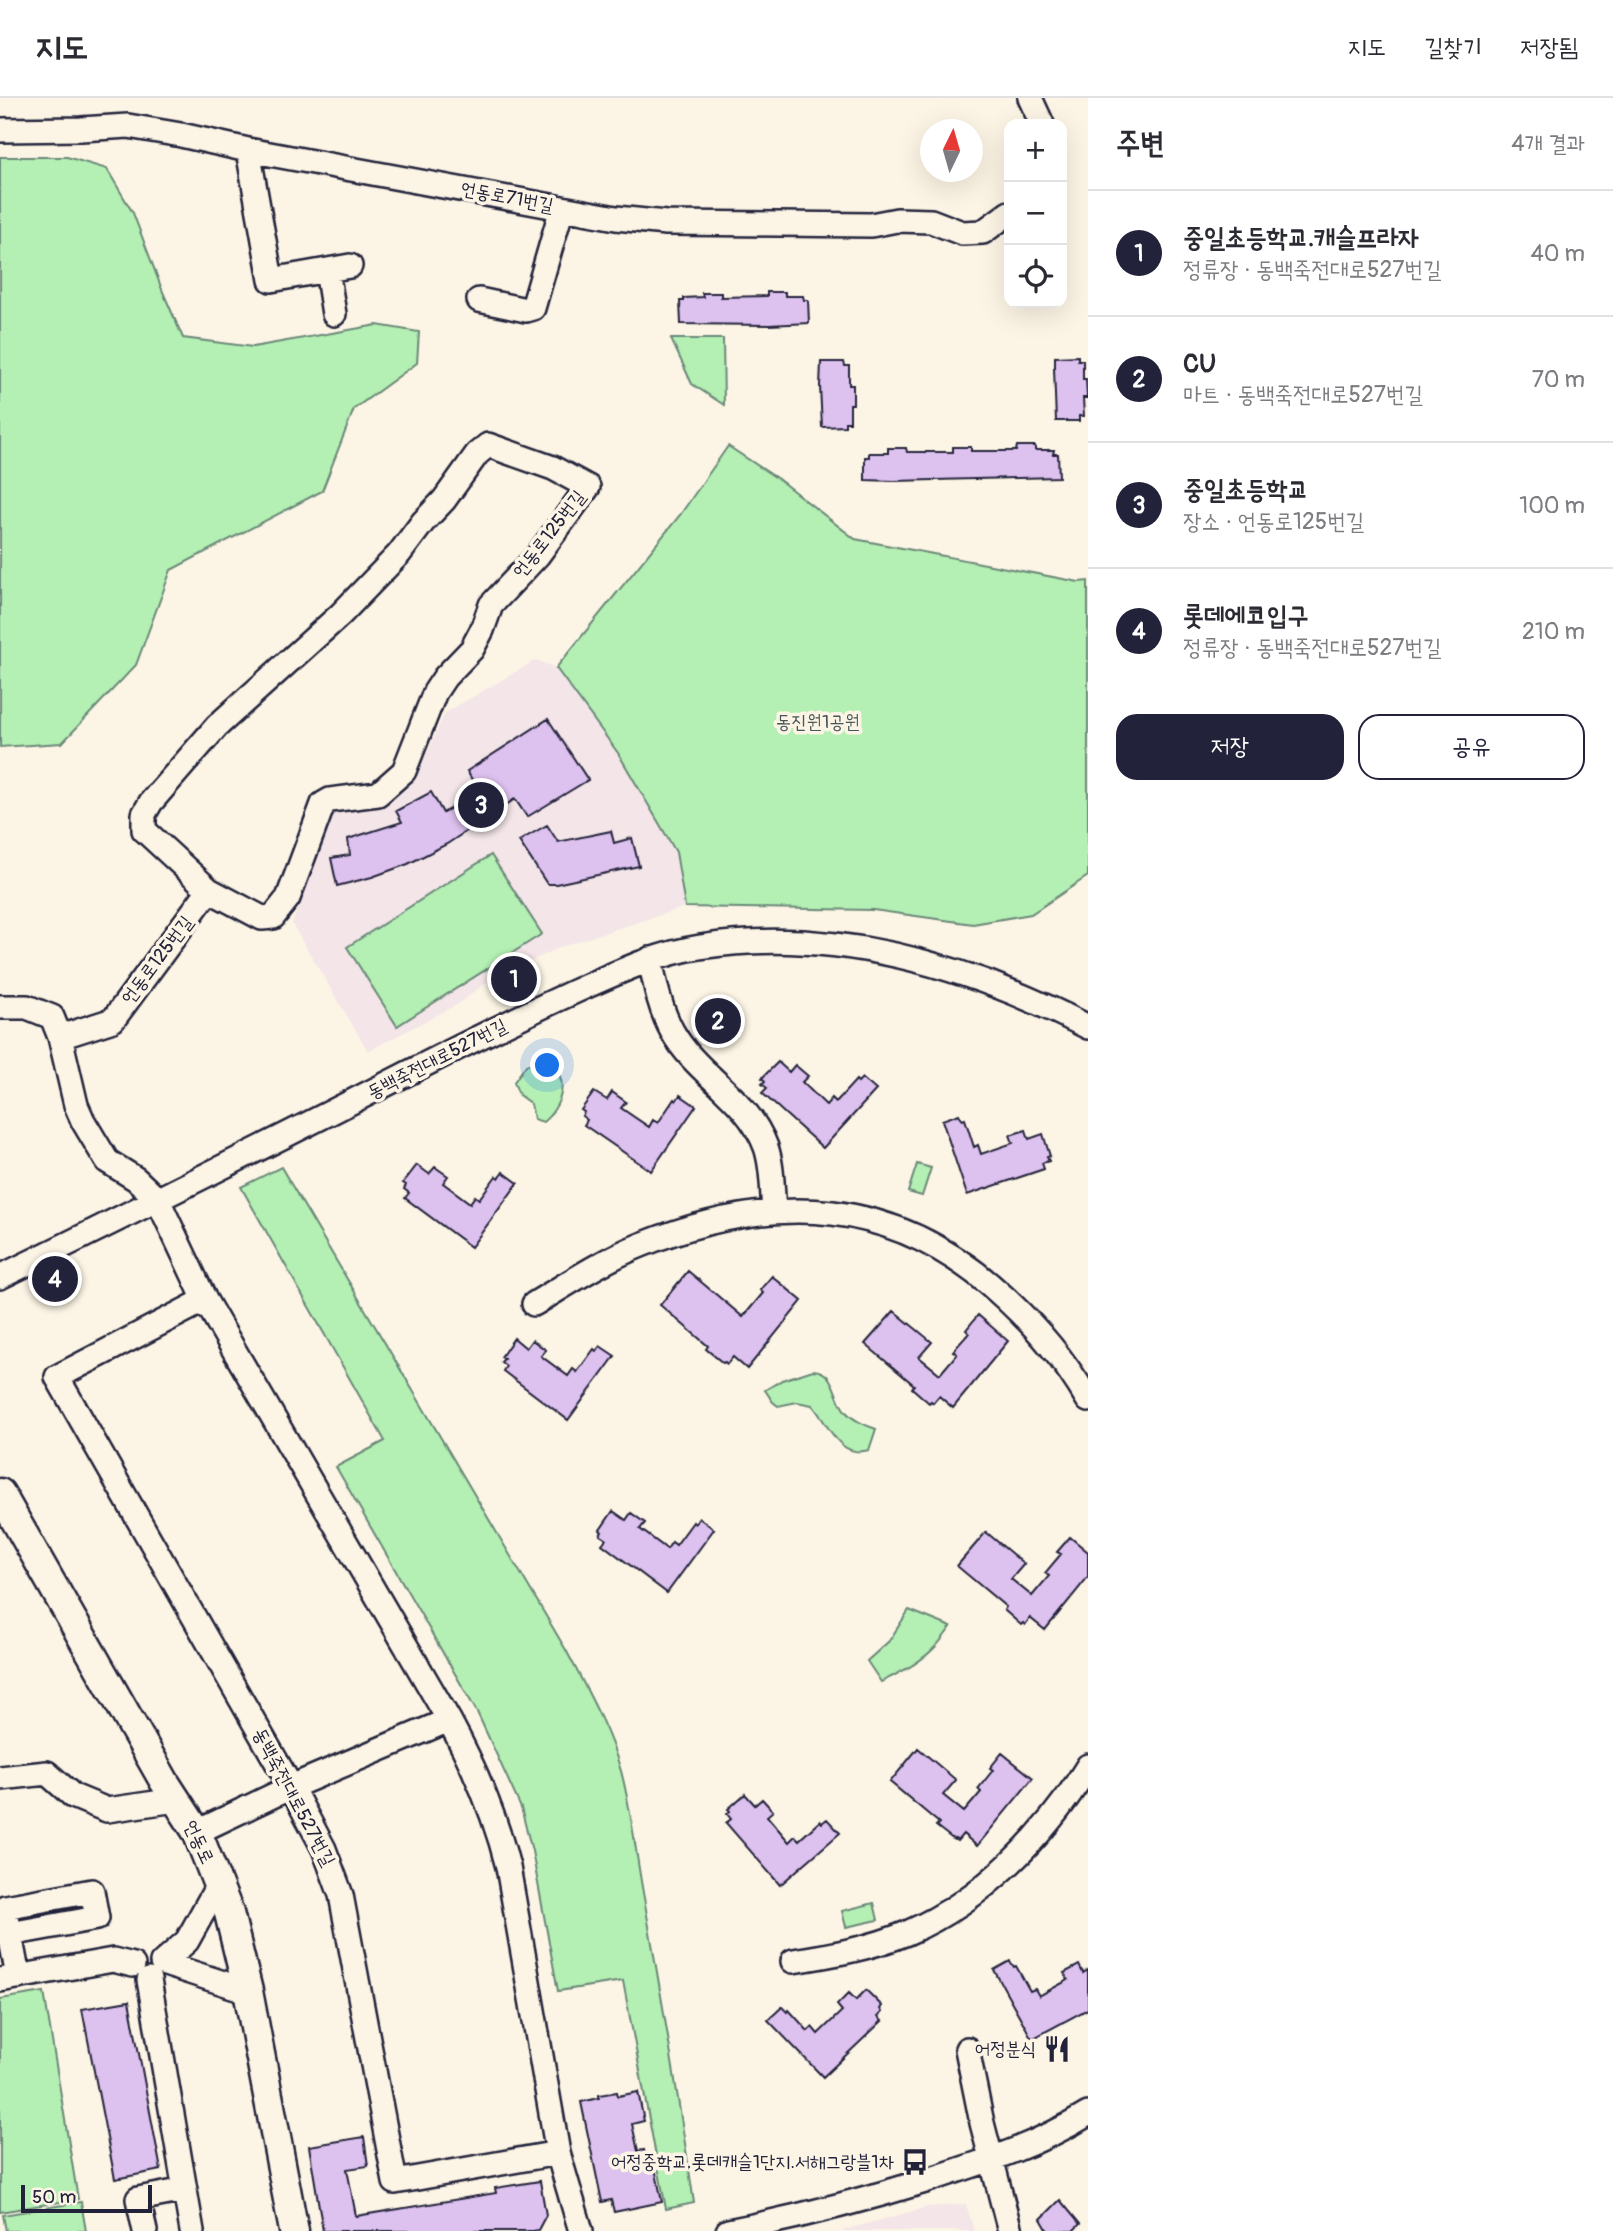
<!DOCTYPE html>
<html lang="ko">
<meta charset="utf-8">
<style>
body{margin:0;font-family:Pangolin,"Poor Story",sans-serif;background:#f2f2f3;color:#2b2b33}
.controls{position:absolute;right:21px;top:21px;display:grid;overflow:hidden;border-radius:14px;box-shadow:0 7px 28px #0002}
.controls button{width:63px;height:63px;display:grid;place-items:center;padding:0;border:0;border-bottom:2px solid #e1e1e2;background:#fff;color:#2b2b33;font:35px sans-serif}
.compass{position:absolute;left:920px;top:21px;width:63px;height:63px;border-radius:50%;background:#fff;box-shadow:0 7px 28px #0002;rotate:5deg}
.scale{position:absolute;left:21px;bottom:18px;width:131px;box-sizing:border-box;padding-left:7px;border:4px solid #22223b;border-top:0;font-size:19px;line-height:24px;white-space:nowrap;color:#22223b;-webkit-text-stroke:5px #fcf5e5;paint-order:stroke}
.you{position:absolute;left:548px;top:968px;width:24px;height:24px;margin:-18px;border:5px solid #fff;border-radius:50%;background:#1a73e8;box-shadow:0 0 0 10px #1a73e833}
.badge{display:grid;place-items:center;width:46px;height:46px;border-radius:50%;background:#22223b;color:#fff;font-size:23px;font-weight:700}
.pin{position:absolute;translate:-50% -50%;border:4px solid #fff;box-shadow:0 2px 7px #0006}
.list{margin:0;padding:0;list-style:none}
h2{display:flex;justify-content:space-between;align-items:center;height:91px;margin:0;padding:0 28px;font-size:30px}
h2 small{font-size:23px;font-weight:400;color:#7c7c81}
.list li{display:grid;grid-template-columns:46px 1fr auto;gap:21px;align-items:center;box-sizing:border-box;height:126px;padding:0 28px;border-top:2px solid #e1e1e2}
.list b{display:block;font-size:26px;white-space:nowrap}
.list p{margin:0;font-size:23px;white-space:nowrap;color:#7c7c81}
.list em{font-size:23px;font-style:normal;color:#7c7c81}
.actions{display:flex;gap:14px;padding:21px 28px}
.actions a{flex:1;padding:16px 0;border:2px solid #22223b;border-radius:21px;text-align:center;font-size:24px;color:#22223b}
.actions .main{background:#22223b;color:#fff}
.icon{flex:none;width:38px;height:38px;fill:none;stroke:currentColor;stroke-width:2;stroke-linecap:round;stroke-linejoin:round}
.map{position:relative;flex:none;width:1088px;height:2133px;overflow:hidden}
header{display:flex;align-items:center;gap:42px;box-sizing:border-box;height:98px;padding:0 35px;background:#fff;border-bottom:2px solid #e1e1e2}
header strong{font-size:33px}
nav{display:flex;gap:38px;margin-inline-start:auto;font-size:24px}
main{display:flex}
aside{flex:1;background:#fff}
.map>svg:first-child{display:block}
.built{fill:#f3e5e8}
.green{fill:#b4efb4;stroke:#6b8878;stroke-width:2}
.building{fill:#ddc1ef;stroke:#22223b;stroke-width:2}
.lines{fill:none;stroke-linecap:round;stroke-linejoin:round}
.minor-casing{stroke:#22223b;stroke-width:28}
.major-casing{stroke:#22223b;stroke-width:33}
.minor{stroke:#fcf5e5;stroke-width:23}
.major{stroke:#fcf5e5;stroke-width:28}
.labels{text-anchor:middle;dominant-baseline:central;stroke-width:7;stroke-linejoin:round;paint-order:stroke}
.street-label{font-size:19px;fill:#22223b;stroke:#fcf5e5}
.park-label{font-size:19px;fill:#465559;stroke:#fcf5e5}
.poi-label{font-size:19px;fill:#22223b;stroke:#fcf5e5;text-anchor:end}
</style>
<header>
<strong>지도</strong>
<nav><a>지도</a><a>길찾기</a><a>저장됨</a></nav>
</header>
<main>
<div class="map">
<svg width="1088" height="2133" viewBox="0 0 1088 2133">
<rect width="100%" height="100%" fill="#fcf5e5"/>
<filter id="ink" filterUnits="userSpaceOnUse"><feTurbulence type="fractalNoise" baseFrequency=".0143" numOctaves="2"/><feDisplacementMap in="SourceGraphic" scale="14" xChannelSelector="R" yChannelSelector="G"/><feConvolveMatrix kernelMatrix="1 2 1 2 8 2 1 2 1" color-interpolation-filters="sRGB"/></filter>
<g filter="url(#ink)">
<path class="built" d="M536 562 556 570 618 655 676 754 685 809 563 848 487 884 458 906 368 953 292 826 335 712 389 705 420 671 445 615Z
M966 2106 974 2133H840L928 2109Z"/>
<path class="green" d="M0 59H67L107 71 133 115 163 194 183 240 253 249 377 227 419 234 417 265 354 311 322 393 171 472 136 567 62 645 0 649Z
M671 241H723L724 307 692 286Z
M728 348 778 381 855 441 1079 484 1088 483V778L1031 816 973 826 873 812 685 809 676 754 618 655 556 570 680 417Z
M491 757 542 836 397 928 347 849Z
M534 964C573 966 566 1005 543 1024L534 1021 531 1006 519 997 514 984 526 967Z
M917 1066 931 1070 922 1098 908 1094Z
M281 1069 566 1552C586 1590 609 1631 621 1673 632 1714 636 1758 644 1800 662 1901 679 2003 694 2105L666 2111 623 1883 558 1893 532 1753 521 1710 477 1614 336 1369 385 1343 241 1089Z
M813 1272C836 1273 833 1300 846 1314 854 1323 866 1327 876 1331L869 1352C837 1361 829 1325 812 1307L797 1304 778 1308 773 1304 765 1292 782 1282Z
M909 1512 951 1529C946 1535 942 1542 937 1547 922 1564 901 1574 881 1584L867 1563 889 1543Z
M874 1805 878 1822 846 1829 842 1813Z
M44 1894 78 2101 0 2114V1901Z
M81 2104 86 2133H6L3 2117Z"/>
<path class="building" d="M767 194H785V198H803L804 202H808L809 225 769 227 681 226 680 203H684V200L703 199 702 195H721V199L767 198Z
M1078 258V262H1083V281H1086L1087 300H1083L1084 318H1079V323H1056L1054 270H1055V259Z
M821 264H844L845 268H849V287H853V306H850V324H845V328L822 329 820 288Z
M1017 348H1035V352H1054L1053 356H1058L1059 379 894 383 865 382V359H869V355H888V350H906L907 354H953V349H971V353H1016Z
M548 621 588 682 527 719 515 701 447 746 408 766 372 779 337 788 331 760 350 757 348 741 402 724 396 713 431 694 443 715 478 692 467 673Z
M547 727 558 744 611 733 614 745 632 740 639 768 556 786H547L519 743Z
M778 964 789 974 795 967 808 978 802 984 826 1007 832 1000 836 1004 856 982 858 984 862 980 876 992 823 1050 762 995 767 990 762 986 765 983 762 980Z
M594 994 607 1002 612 994 626 1004 621 1010 649 1029 653 1022 658 1025 674 1001 676 1003 680 997 696 1008 651 1073 584 1027 587 1022 582 1018 584 1014 581 1012Z
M959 1016 962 1022 965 1021 974 1049 978 1047 981 1056 1013 1045 1010 1037 1026 1032 1029 1041 1043 1036 1050 1058 1047 1059 1049 1063 1042 1065 1044 1071 967 1097 942 1022Z
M417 1067 429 1076 435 1069 448 1078 443 1085 470 1105 475 1098 479 1101 496 1078 499 1080 503 1074 518 1085 471 1149 405 1100 409 1095 404 1091 406 1087 403 1085Z
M688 1173 743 1219 763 1195 760 1192 772 1178 802 1203 747 1271 733 1259 727 1266 725 1264 723 1265 706 1251 708 1248 660 1207Z
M894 1213 932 1244 919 1259 940 1276 957 1256 953 1253 969 1235 966 1232 978 1217 1008 1243 953 1310 939 1298 933 1305 931 1303 929 1305 912 1290 914 1287 865 1246Z
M514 1240 526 1250 532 1242 546 1252 541 1258 568 1278 573 1271 577 1274 594 1251 596 1253 600 1248 615 1258 568 1322 503 1273 506 1268 501 1264 504 1261 501 1259Z
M613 1413 626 1422 631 1415 645 1425 640 1431 667 1451 672 1444 676 1447 693 1424 695 1426 699 1420 714 1431 667 1495 602 1446 606 1441 600 1437 602 1434 600 1432Z
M986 1434 1024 1466 1011 1481 1032 1498 1049 1478 1045 1475 1061 1456 1057 1454 1070 1439 1088 1454V1479L1045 1532 1030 1520 1025 1527 1023 1525 1021 1527 1004 1512 1006 1509 957 1468Z
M918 1650 956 1682 943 1697 964 1714 981 1694 978 1691 993 1672 990 1670 1002 1655 1033 1680 977 1748 963 1736 957 1743 955 1741 954 1742 936 1728 939 1725 890 1684Z
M745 1696 755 1707 762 1701 773 1713 767 1718 789 1744 795 1738 799 1742 820 1723 822 1725 827 1721 840 1735 780 1787 726 1725 731 1721 727 1716 730 1713 728 1711Z
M1010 1863 1014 1869 1016 1868 1030 1893 1035 1891 1039 1898 1068 1882 1064 1875 1079 1867 1083 1875 1088 1872V1911L1032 1941 994 1872Z
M866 1892 882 1908 880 1911 882 1914 878 1919 882 1923 823 1979 768 1922 782 1909 787 1914 789 1912 808 1933 812 1929 818 1936 842 1913 837 1907 849 1895 856 1902Z
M129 1903 161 2072 115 2081 82 1911Z
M617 1994 618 1998 638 1994 644 2023 632 2026 638 2053 644 2052 647 2066 654 2065 662 2104 614 2114 611 2102 602 2104 581 2004 599 2000V1997Z
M364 2039 368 2068 347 2071 356 2118 496 2095 495 2090 540 2083 546 2117 538 2132 533 2133H323L309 2048Z
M1060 2102 1080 2126 1073 2133H1048L1041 2121Z"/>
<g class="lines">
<defs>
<path id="minor" d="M1030 0 1042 26
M0 32 81 31 128 28 181 37 248 52 616 120 666 125 871 127 897 122 931 123 962 135 983 134 1009 115
M248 52 271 182 350 168
M327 172 334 216
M479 202 526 212 533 210 562 110
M488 347 553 370 588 389 538 457 491 507 482 532 472 551 445 579 435 594 404 673 378 696 330 702 323 706 288 800 273 819 262 820 209 792 144 732V716L151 704 217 628 340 517 399 456 423 424 444 402 477 356Z
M650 861C655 886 660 911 672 933 697 978 747 998 766 1049 773 1069 772 1093 774 1113
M0 909H27L52 919 60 939 113 922 209 792
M60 939 76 1007 83 1023 107 1063 136 1081 158 1102 205 1202 449 1622C474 1668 495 1717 508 1769L558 2055 581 2133
M0 1179C140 1111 279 1041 418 970 475 941 531 913 589 887 625 871 661 855 700 849 835 828 969 868 1088 929
M205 1202 57 1279 291 1689 324 1751 341 1797 395 2084 558 2055
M534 1206C569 1185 603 1162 641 1147 775 1093 896 1098 1005 1200 1039 1232 1064 1261 1088 1302
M0 1680 47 1675 73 1698 107 1712 176 1702
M197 1734 291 1689 449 1622
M218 1787 187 1843 162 1865 248 1893
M10 1836 5 1809 92 1793 97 1820 10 1836 18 1879
M793 1863C832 1857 871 1850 907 1835 983 1802 1045 1738 1088 1668
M0 1882 113 1862 133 1867
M149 1882 192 2133
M967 1951 982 2025 1010 2133
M145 2133 138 2101 185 2092
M728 2133C795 2120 860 2103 925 2083 981 2065 1038 2047 1088 2016"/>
<path id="major" d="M0 1395 164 1683 197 1734 229 1815 248 1893 294 2133"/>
</defs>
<use href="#minor" class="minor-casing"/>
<use href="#major" class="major-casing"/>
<use href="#minor" class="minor"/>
<use href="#major" class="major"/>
</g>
</g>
<defs>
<symbol id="restaurant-bare" viewBox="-9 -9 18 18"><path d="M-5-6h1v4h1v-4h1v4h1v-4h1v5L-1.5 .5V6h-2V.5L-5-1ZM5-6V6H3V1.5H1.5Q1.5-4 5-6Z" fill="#22223b" stroke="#fcf5e5" stroke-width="2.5" paint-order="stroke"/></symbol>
<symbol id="bus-bare" viewBox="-9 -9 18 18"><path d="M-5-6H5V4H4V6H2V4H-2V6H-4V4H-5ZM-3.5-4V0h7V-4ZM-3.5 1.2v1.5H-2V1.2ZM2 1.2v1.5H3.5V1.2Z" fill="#22223b" stroke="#fcf5e5" stroke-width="2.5" paint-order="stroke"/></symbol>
</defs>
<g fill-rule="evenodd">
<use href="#restaurant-bare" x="1038" y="1932" width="38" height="38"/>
<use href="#bus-bare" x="896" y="2045" width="38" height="38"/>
</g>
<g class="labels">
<g class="street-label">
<text transform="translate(507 99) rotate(11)">언동로71번길</text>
<text transform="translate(549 436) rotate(-52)">언동로125번길</text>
<text transform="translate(157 862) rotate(-53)">언동로125번길</text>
<text transform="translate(437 961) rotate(-27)">동백죽전대로527번길</text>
<text transform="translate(294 1699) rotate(62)">동백죽전대로527번길</text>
<text transform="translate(199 1744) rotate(65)">언동로</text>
</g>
<g class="park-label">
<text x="818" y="624">동진원1공원</text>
</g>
<g class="poi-label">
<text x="1036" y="1951">어정분식</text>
<text x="894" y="2064">어정중학교.롯데캐슬1단지.서해그랑블1차</text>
</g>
</g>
</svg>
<div class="controls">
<button>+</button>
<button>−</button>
<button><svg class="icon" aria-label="locate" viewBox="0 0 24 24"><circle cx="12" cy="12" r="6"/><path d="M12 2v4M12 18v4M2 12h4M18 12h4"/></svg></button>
</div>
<svg class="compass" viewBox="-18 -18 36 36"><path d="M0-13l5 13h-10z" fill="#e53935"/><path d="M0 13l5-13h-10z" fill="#7c7c81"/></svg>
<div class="scale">50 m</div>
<div class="you"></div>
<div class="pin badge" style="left:514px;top:881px">1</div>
<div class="pin badge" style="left:718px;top:923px">2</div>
<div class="pin badge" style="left:481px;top:707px">3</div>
<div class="pin badge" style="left:55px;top:1181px">4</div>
</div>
<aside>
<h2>주변<small>4개 결과</small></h2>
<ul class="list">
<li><span class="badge">1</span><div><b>중일초등학교.캐슬프라자</b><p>정류장 · 동백죽전대로527번길</p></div><em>40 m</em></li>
<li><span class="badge">2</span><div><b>CU</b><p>마트 · 동백죽전대로527번길</p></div><em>70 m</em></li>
<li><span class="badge">3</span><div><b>중일초등학교</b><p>장소 · 언동로125번길</p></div><em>100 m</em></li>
<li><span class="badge">4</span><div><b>롯데에코입구</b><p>정류장 · 동백죽전대로527번길</p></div><em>210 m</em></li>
</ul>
<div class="actions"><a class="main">저장</a><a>공유</a></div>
</aside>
</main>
